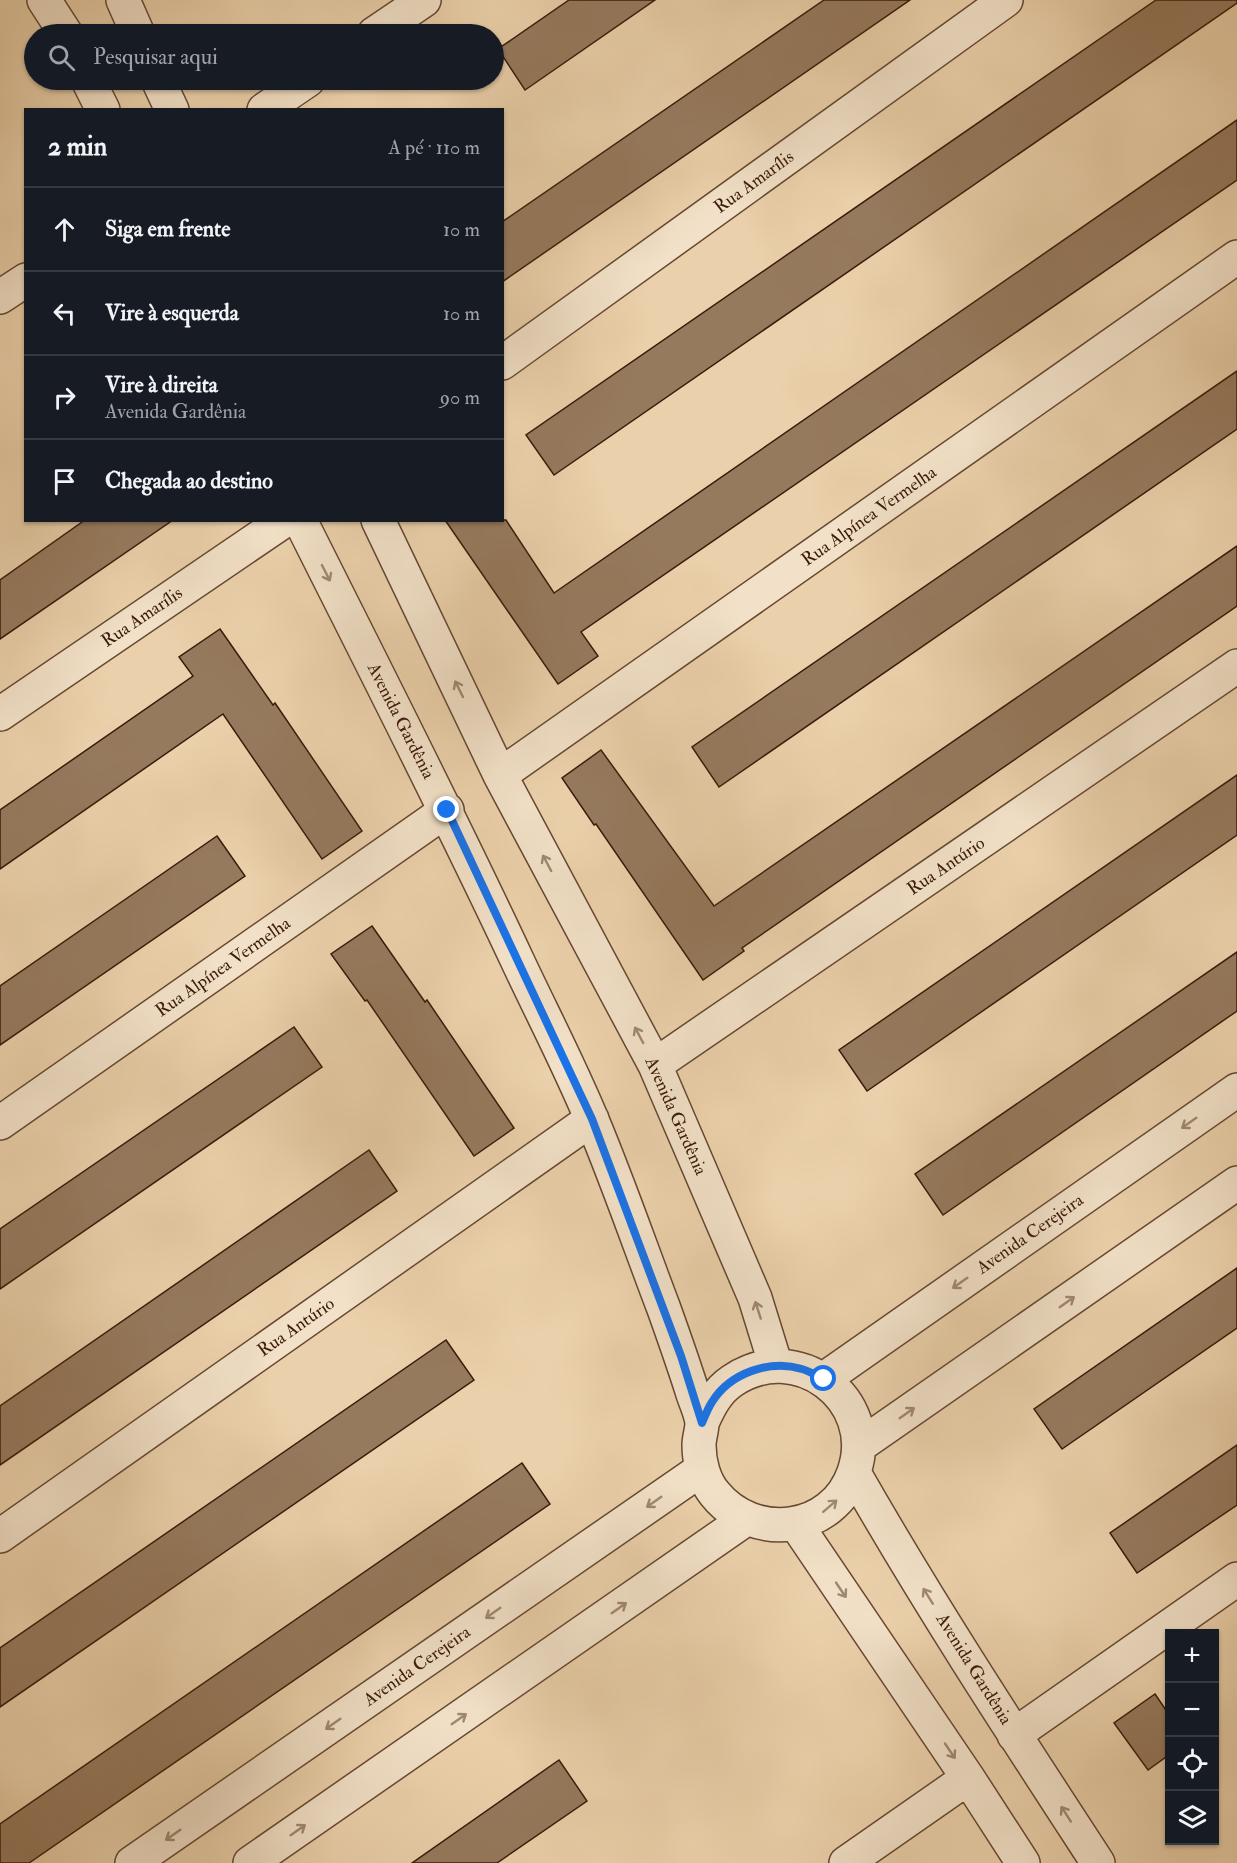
<!DOCTYPE html>
<html lang="pt">
<meta charset="utf-8">
<style>
body{margin:0;font-family:"IM FELL Double Pica",serif;background:#20242c;color:#f1f3f6}
.controls{position:absolute;right:18px;bottom:18px;display:grid;overflow:hidden;border-radius:0px;box-shadow:0 2px 4px #0004}
.controls button{width:54px;height:54px;display:grid;place-items:center;padding:0;border:0;border-bottom:2px solid #363941;background:#171b24;color:#f1f3f6;font:30px sans-serif}
.stop{position:absolute;width:18px;height:18px;margin:-14px;border:4px solid #1a73e8;border-radius:50%;background:#fff}
.stop.end{background:#1a73e8;border-color:#fff;box-shadow:0 2px 6px #0008}
.list{margin:0;padding:0;list-style:none}
h2{display:flex;justify-content:space-between;align-items:center;height:78px;margin:0;padding:0 24px;font-size:26px}
h2 small{font-size:20px;font-weight:400;color:#9ea1a6}
.list li{display:grid;grid-template-columns:39px 1fr auto;gap:18px;align-items:center;box-sizing:border-box;height:84px;padding:0 24px;border-top:2px solid #363941}
.list b{display:block;font-size:22px;white-space:nowrap}
.list p{margin:0;font-size:20px;white-space:nowrap;color:#9ea1a6}
.list em{font-size:20px;font-style:normal;color:#9ea1a6}
.icon{flex:none;width:33px;height:33px;fill:none;stroke:currentColor;stroke-width:2;stroke-linecap:round;stroke-linejoin:round}
.map{position:relative;flex:none;width:1237px;height:1863px;overflow:hidden}
.search{position:absolute;background:#171b24;box-shadow:0 2px 4px #0004;left:24px;top:24px;width:480px;height:66px;display:flex;align-items:center;gap:15px;box-sizing:border-box;padding:0 21px;border-radius:33px;color:#9ea1a6;font-size:22px}
.panel{position:absolute;background:#171b24;box-shadow:0 2px 4px #0004;left:24px;top:108px;width:480px;height:414px;border-radius:0px}
.map>svg:first-child{display:block}
.building{fill:#967a5e;stroke:#3a1b0a;stroke-width:1.5}
.lines{fill:none;stroke-linecap:round;stroke-linejoin:round}
.minor-casing{stroke:#664832;stroke-width:36}
.minor{stroke:#f2e1c8;stroke-width:33}
.oneway{stroke:#9f8872}
.route{stroke:#1a73e8;stroke-width:8}
.labels{text-anchor:middle;dominant-baseline:central;stroke-width:4.5;stroke-linejoin:round;paint-order:stroke}
.street-label{font-size:18px;fill:#3a1b0a;stroke:#f2e1c8}
</style>
<div class="map">
<svg width="1237" height="1863" viewBox="0 0 1237 1863">
<rect width="100%" height="100%" fill="#ebd1ab"/>
<filter id="stains"><feTurbulence type="fractalNoise" baseFrequency=".00333" numOctaves="4"/><feColorMatrix values="0 0 0 0 .2 0 0 0 0 .09 0 0 0 0 .02 0 0 0 .5 -.17"/></filter>
<radialGradient id="worn" r=".72"><stop offset=".6" stop-color="#630" stop-opacity="0"/><stop offset="1" stop-color="#630" stop-opacity=".3"/></radialGradient>
<path class="building" d="M569 0H655L525 90 498 49Z
M824 0H910L502 282V222Z
M1156 0H1237V3L554 475 526 435Z
M1237 120V180L581 632 598 656 558 684 445 520H506L554 593Z
M1237 371V429L719 787 692 747Z
M85 520H173L0 639V580Z
M1237 546V606L742 948 744 951 703 980 596 824 594 825 562 778 601 750 714 906Z
M220 629 273 705 275 703 362 831 322 859 223 714 0 869V810L193 676 179 657Z
M1237 775V835L867 1091 839 1050Z
M217 836 245 876 0 1045V986Z
M372 926 425 1002 427 1000 514 1128 474 1156 367 1000 365 1001 331 954Z
M1237 952V1011L943 1215 915 1174Z
M294 1027 322 1067 0 1289V1229Z
M369 1150 397 1191 0 1465V1406Z
M1237 1268V1328L1062 1449 1034 1409Z
M446 1340 474 1380 0 1707V1648Z
M1237 1445V1505L1137 1573 1110 1533Z
M522 1463 550 1504 29 1863H0V1824Z
M1155 1694 1170 1716V1754L1148 1770 1114 1723Z
M559 1760 587 1801 497 1863H412Z"/>
<g class="lines">
<defs>
<path id="minor" d="M44 0 66 34
M123 0 138 34
M374 34 424 0
M88 80 103 110
M158 80 172 110
M264 110 308 80
M0 297 26 280
M502 363 1006 0
M300 520C374 668 449 814 519 964 543 1015 570 1067 592 1120 618 1182 640 1246 664 1309 674 1337 684 1365 693 1394 696 1403 701 1413 702 1423 702 1430 699 1438 699 1445 699 1462 704 1481 715 1494 754 1542 833 1533 854 1472 879 1399 796 1337 732 1381 717 1391 709 1407 702 1423
M378 520 500 775 655 1065 755 1298 776 1366
M0 714 285 520
M500 775 1237 257
M655 1065 1237 666
M0 1123 447 810
M824 1379 1237 1090
M859 1446 1237 1183
M854 1473C930 1606 1014 1734 1098 1863
M796 1524 968 1778 1023 1863
M0 1536 592 1119
M1014 1735 1237 1579
M132 1863 702 1469
M250 1863 746 1519
M846 1863 968 1778"/>
</defs>
<use href="#minor" class="minor-casing"/>
<use href="#minor" class="minor"/>
</g>
<defs><path id="oneway-shaft" d="M-6 0H5M1.5-3L5.5 0L1.5 3" fill="none" stroke-width="1.6" stroke-linecap="round" stroke-linejoin="round" transform="scale(1.5)"/></defs>
<g class="oneway">
<use href="#oneway-shaft" transform="translate(326 573) rotate(63)"/>
<use href="#oneway-shaft" transform="translate(459 689) rotate(-116)"/>
<use href="#oneway-shaft" transform="translate(547 863) rotate(-118)"/>
<use href="#oneway-shaft" transform="translate(639 1035) rotate(-118)"/>
<use href="#oneway-shaft" transform="translate(1189 1123) rotate(145)"/>
<use href="#oneway-shaft" transform="translate(960 1283) rotate(145)"/>
<use href="#oneway-shaft" transform="translate(1067 1302) rotate(-35)"/>
<use href="#oneway-shaft" transform="translate(758 1310) rotate(-108)"/>
<use href="#oneway-shaft" transform="translate(907 1413) rotate(-35)"/>
<use href="#oneway-shaft" transform="translate(654 1502) rotate(145)"/>
<use href="#oneway-shaft" transform="translate(830 1506) rotate(-41)"/>
<use href="#oneway-shaft" transform="translate(841 1590) rotate(56)"/>
<use href="#oneway-shaft" transform="translate(928 1596) rotate(-122)"/>
<use href="#oneway-shaft" transform="translate(619 1608) rotate(-35)"/>
<use href="#oneway-shaft" transform="translate(493 1613) rotate(145)"/>
<use href="#oneway-shaft" transform="translate(459 1719) rotate(-35)"/>
<use href="#oneway-shaft" transform="translate(333 1724) rotate(145)"/>
<use href="#oneway-shaft" transform="translate(950 1751) rotate(56)"/>
<use href="#oneway-shaft" transform="translate(1066 1814) rotate(-123)"/>
<use href="#oneway-shaft" transform="translate(298 1830) rotate(-35)"/>
<use href="#oneway-shaft" transform="translate(173 1835) rotate(145)"/>
</g>
<g class="lines">
<path class="route" d="M447 810 592 1119 681 1356 702 1423C705 1416 708 1408 712 1402 730 1373 770 1359 802 1369 809 1371 817 1376 824 1379"/>
</g>
<g class="labels">
<g class="street-label">
<text transform="translate(754 182) rotate(-36)">Rua Amarílis</text>
<text transform="translate(869 516) rotate(-35)">Rua Alpínea Vermelha</text>
<text transform="translate(142 617) rotate(-34)">Rua Amarílis</text>
<text transform="translate(401 721) rotate(63)">Avenida Gardênia</text>
<text transform="translate(946 866) rotate(-34)">Rua Antúrio</text>
<text transform="translate(223 967) rotate(-35)">Rua Alpínea Vermelha</text>
<text transform="translate(676 1116) rotate(66)">Avenida Gardênia</text>
<text transform="translate(1030 1234) rotate(-35)">Avenida Cerejeira</text>
<text transform="translate(296 1327) rotate(-35)">Rua Antúrio</text>
<text transform="translate(417 1666) rotate(-35)">Avenida Cerejeira</text>
<text transform="translate(974 1669) rotate(58)">Avenida Gardênia</text>
</g>
</g>
<rect width="100%" height="100%" filter="url(#stains)"/>
<rect width="100%" height="100%" fill="url(#worn)"/>
</svg>
<div class="controls">
<button>+</button>
<button>−</button>
<button><svg class="icon" aria-label="locate" viewBox="0 0 24 24"><circle cx="12" cy="12" r="6"/><path d="M12 2v4M12 18v4M2 12h4M18 12h4"/></svg></button>
<button><svg class="icon" aria-label="layers" viewBox="0 0 24 24"><path d="M12 4l9 5-9 5-9-5zM3 14l9 5 9-5"/></svg></button>
</div>
<div class="stop" style="left:824px;top:1379px"></div>
<div class="stop end" style="left:447px;top:810px"></div>
<div class="search"><svg class="icon" aria-label="search" viewBox="0 0 24 24"><circle cx="10" cy="10" r="6"/><path d="M15 15l6 6"/></svg>Pesquisar aqui</div>
<section class="panel">
<h2>2 min<small>A pé · 110 m</small></h2>
<ul class="list">
<li><svg class="icon" aria-label="ahead" viewBox="0 0 24 24"><path d="M12 20V5M6 11l6-6 6 6"/></svg><div><b>Siga em frente</b></div><em>10 m</em></li>
<li><svg class="icon" aria-label="left" viewBox="0 0 24 24"><path d="M17 20v-9H6M10 6l-5 5 5 5"/></svg><div><b>Vire à esquerda</b></div><em>10 m</em></li>
<li><svg class="icon" aria-label="right" viewBox="0 0 24 24"><path d="M7 20v-9h11M14 6l5 5-5 5"/></svg><div><b>Vire à direita</b><p>Avenida Gardênia</p></div><em>90 m</em></li>
<li><svg class="icon" aria-label="arrive" viewBox="0 0 24 24"><path d="M6 21V4h12l-3 4 3 4H6"/></svg><div><b>Chegada ao destino</b></div></li>
</ul>
</section>
</div>
